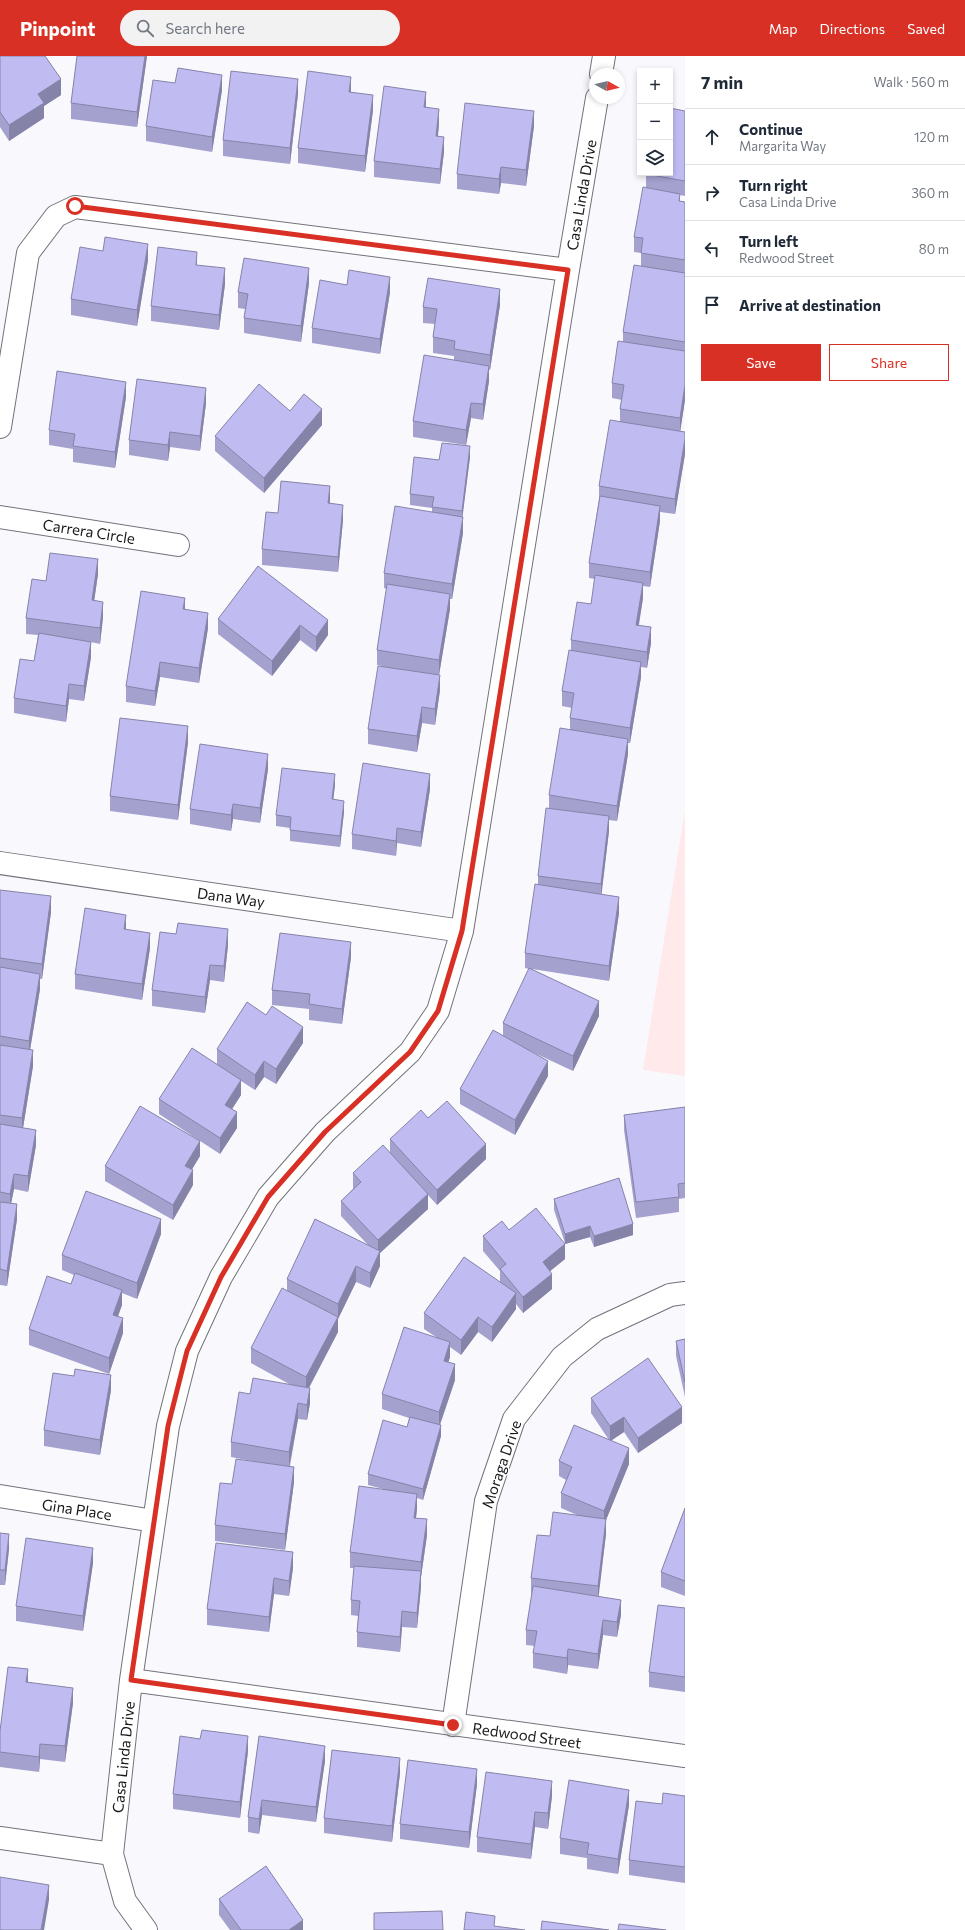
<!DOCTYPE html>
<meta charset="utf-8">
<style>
body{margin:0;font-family:Commissioner,sans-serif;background:#f2f2f3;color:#1f2937}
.controls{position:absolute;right:12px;top:12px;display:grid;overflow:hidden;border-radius:0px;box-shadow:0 2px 6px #0003}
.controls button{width:36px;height:36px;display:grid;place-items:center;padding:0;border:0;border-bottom:1px solid #e0e1e3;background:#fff;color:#1f2937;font:20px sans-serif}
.compass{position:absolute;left:589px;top:12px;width:36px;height:36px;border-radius:50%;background:#fff;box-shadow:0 2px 6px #0003;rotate:98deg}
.stop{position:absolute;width:12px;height:12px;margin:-9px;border:3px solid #d93025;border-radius:50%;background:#fff}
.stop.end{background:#d93025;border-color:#fff;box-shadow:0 1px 4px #0008}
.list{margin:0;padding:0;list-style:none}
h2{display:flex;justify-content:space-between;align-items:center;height:52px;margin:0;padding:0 16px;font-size:17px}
h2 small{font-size:13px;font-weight:400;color:#747a83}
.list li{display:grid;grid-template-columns:26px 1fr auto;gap:12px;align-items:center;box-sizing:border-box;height:56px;padding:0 16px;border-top:1px solid #e0e1e3}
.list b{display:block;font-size:15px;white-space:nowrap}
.list p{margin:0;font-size:13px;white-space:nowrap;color:#747a83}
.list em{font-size:13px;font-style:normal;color:#747a83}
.actions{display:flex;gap:8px;padding:12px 16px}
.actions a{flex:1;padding:9px 0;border:1px solid #d93025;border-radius:0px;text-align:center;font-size:14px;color:#d93025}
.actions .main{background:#d93025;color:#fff}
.icon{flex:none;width:22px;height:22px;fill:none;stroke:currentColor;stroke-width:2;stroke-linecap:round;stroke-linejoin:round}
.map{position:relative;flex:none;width:685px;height:1874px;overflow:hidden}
header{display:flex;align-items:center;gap:24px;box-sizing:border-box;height:56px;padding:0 20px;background:#d93025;color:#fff}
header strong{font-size:19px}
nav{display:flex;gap:22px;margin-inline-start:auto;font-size:14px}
.search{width:280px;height:36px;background:#f2f2f3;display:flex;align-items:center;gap:10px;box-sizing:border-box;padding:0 14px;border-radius:22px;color:#747a83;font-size:15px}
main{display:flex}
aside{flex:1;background:#fff}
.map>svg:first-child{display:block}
.commercial{fill:#ffe9eb}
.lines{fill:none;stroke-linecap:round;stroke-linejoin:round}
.minor-casing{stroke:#72727c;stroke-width:24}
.minor{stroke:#fff;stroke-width:22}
.wall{fill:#a5a1cf}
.shaded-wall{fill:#8683a9}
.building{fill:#c0bbf1;stroke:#8683a9}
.route{stroke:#d93025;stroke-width:5}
.labels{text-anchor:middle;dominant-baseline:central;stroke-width:3;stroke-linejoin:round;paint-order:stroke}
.street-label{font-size:15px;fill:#19191c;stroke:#fff}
</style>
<header>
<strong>Pinpoint</strong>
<div class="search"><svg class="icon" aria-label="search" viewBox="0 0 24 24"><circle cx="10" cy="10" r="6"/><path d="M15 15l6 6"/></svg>Search here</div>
<nav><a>Map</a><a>Directions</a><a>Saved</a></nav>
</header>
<main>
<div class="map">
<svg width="685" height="1874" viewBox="0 0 685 1874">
<rect width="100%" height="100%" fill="#f9f9fd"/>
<path class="commercial" d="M685 754V1020L643 1014Z"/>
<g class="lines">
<defs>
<path id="minor" d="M601 18 604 0
M0 371 28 197 56 160 75 151 568 214
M0 461 178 489
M0 807 462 875
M0 1440 154 1465
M131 1624 685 1700
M453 1669 486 1445 514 1363 562 1301 597 1273 670 1239 685 1237
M0 1782 112 1798
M146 1874 125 1845 112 1798 131 1624 168 1370 187 1295 221 1221 268 1141 325 1076 410 996 438 955 462 875 568 214 597 42"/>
</defs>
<use href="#minor" class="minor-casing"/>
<use href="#minor" class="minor"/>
</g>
<path class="wall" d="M0 0 61 39 44 50V62L9 85 0 71Z
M77 0H147L137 71 71 63V47Z
M222 34 212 96 146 85V70Z
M351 36 373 54 365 116 298 107V92Z
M298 38 290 108 223 100V84Z
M426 51 439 68 438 81 444 96 440 128 374 121V105Z
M685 55V140L680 139V145L685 146V344L680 375 685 376V398L675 458 660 456V465L650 531 643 530V542L639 569 651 587 647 612 641 611V621L630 687H628V698L617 765 609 764V775L601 839 619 857 609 925 532 913 599 960 573 1015 528 994 548 1020 515 1079 460 1048V1033L503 980V967L529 913 525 912V897L538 829V820L549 752V739L570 674V662L572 652 562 650V635L571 594V584L591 548 595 523 589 522V507L599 443V430L620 365V353L622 344 612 342V327L623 286V276L641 210V197L634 196V181L646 132V117Z
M534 70 526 130 501 127 499 138 457 133V118Z
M103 195 148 204 137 270 71 259V243Z
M309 227 301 286 244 277V262L245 253 238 252V236Z
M225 228 219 274 151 265V250Z
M390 236 380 298 312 287V272Z
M500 249 490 314H489V325L483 364 471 362 466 389 413 381V365L454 304V300L433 297V281L435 268 423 267V251Z
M126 341 115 412 73 406V393L49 389V374Z
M206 347 200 395 170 391 168 405 129 399V384Z
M290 355 322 369 264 437 215 395V380Z
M470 401 462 461 463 477 452 543H450V553L439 619 440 634 435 669 422 667 417 696 368 688V673L382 610 377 609V594L387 533 384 532V517L432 456V452L410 449V438L439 404Z
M329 448 343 464 338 516 262 509V493L278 457Z
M258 510 328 579 316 596 300 584 272 620 218 578V563Z
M98 518 94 545 103 561 100 588 91 586V601L84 645 69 643 66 666 14 657V642L34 605 38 579 26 578V562L46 525Z
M185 553 208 572 199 627 160 621 155 650 126 646V630Z
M188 686 178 764 110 755V740Z
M268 713 260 767 233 763 231 775 190 768V753Z
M335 729 333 744 344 756 340 791 290 785V772L276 770V759Z
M430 733 421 791 397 787 396 800 352 793V778Z
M0 834 51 856 42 923H40V933L30 994 33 1010 23 1072 36 1089 28 1136 14 1133 11 1147 17 1163 7 1230 0 1229Z
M228 889 224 926 210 924 205 957 152 950V934Z
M150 892 142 944 75 933V918Z
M351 901 342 968 309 964V953L272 949V934Z
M303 987 276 1028 264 1021 255 1034 241 1025V1039L232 1053 237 1072 220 1098 159 1058V1043L217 1008V993Z
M685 1051V1142L679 1143V1156L636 1162 624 1074V1059Z
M428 1062 486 1103 437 1149 428 1139V1153L380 1197V1210L370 1232 356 1226 338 1263V1276L309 1332 310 1347 307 1364 298 1363 290 1410 294 1426 285 1494 215 1485V1469L232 1428 263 1407 231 1401V1386L250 1338 291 1329 251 1307V1292L287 1234V1223L368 1189 341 1160V1145L353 1133V1117L390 1097V1083Z
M200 1100 192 1113 193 1129 173 1164 105 1125V1110Z
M554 1143 633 1179 594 1191 590 1181 565 1188V1203L550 1215 552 1233 523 1257 516 1248V1253L492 1286 478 1276 461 1299 450 1291V1301L448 1306 455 1324 440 1369 441 1380 423 1444 417 1442V1453L416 1462 427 1479 421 1521V1531L417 1572 402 1571 400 1596 357 1591V1576L358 1560 351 1559V1544L354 1512H350V1496L383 1433 368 1429V1418L407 1371 409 1362 382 1353V1338L436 1281 424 1273V1257L500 1226V1215L483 1195V1180L509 1174 565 1187 554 1154Z
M161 1178 137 1243 122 1237V1249L118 1260 123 1277 109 1318 29 1289V1273L71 1228 74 1219 62 1214V1199Z
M685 1283V1341L676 1300V1285Z
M111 1334 100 1399 44 1390V1374Z
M591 1342 682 1367 638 1397 624 1376 611 1385 629 1408 606 1464V1478L598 1540 621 1559 617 1581 603 1579 598 1613 568 1609 567 1618 533 1612V1597L535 1590 526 1589V1574L532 1538 531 1537V1522L550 1480 577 1459 561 1452V1437L566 1424 559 1420V1405L609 1384 591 1357Z
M685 1452V1540L661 1531V1516Z
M0 1477 9 1493 5 1529H0Z
M93 1507 83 1575 16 1565V1550Z
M293 1512 289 1540 274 1538 269 1576 207 1569V1553Z
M685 1552V1636L649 1631V1616Z
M28 1626 73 1647 65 1706 40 1703 39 1716 0 1711V1675Z
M259 1680 325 1705 316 1766 262 1759 259 1778 248 1776V1761Z
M248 1695 240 1762 173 1753V1738Z
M400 1717 392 1786 324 1777V1762Z
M477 1728 469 1792 400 1783V1768Z
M552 1740 548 1773 535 1771 531 1803 477 1796V1781Z
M685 1740V1827L629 1819V1804L662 1748Z
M629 1749 618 1818 587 1813V1802L560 1798V1782Z
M219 1843 303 1874H230L219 1859Z"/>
<path class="shaded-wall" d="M145 0H147L137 71V56Z
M222 19V34L212 96V81Z
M351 21V36H349Z
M61 23V39L44 50V62L9 85V69L38 38Z
M298 23V38L290 108V92Z
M426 36V51L424 66V51Z
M373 39V54L365 116V100Z
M439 53V68L436 96V80Z
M534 55V70L526 130V114Z
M444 81V96L440 128V113Z
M501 111V127L499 138V123Z
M148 188V204L137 270V254Z
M197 196V211L196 209Z
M225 212V228L219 274V259Z
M309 212V227L301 286V270Z
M390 221V236L380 298V283Z
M500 233V249L490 314V299Z
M489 310V325L483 364V348Z
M126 326V341L115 412V396Z
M685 329V344L680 377V362Z
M206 332V347L200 395V380Z
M471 347V362L466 389V374Z
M322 353V369L264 437V422Z
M170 376V391L168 405V389Z
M685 383V398L675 458V443Z
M470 390V401L462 465V455Z
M330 430V446L328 463V447Z
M343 449V464L338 516V501Z
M660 450V465L650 531V516Z
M463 461V477L452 543V528Z
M98 503V518L92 560V544Z
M643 527V542L636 584V569Z
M450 538V553L439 619V604Z
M185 542V557L183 553Z
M103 546V561L100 588V572Z
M208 557V572L199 627V612Z
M328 564V579L316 596V581Z
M300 569V584L272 620V605Z
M651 571V587L647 612V596Z
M91 586V601L84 645V630Z
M160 606V621L155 650V635Z
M641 606V621L630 687V672Z
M440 619V634L435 669V653Z
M69 628V643L66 666V650Z
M422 651V667L417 696V680Z
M188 670V686L178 764V749Z
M628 683V698L617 765V750Z
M268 698V713L260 767V752Z
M335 718V729L332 754V743Z
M430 718V733L421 791V776Z
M344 745V756L340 791V780Z
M233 748V763L231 775V759Z
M609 760V775L601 843V828Z
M397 772V787L396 800V785Z
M51 840V856L42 923V908Z
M619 841V857L609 925V910Z
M126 859V874L124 873Z
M228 873V889L224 926V910Z
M150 877V892L142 944V928Z
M351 886V901L342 968V953Z
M210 909V924L205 957V941Z
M40 918V933L29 1000V985Z
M599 945V960L573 1015V1000Z
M303 971V987L276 1028V1013Z
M33 994V1010L22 1078V1062Z
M264 1005V1021L255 1034V1019Z
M548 1005V1020L515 1079V1064Z
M241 1024V1039L225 1064V1049Z
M237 1056V1072L220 1098V1082Z
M36 1074V1089L28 1136V1120Z
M200 1085V1100L185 1125V1110Z
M486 1088V1103L437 1149V1134Z
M193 1114V1129L173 1164V1149Z
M14 1118V1133L10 1153V1138Z
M428 1138V1153L380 1197V1210L370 1232V1217L378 1200V1184Z
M17 1148V1163L7 1230V1215Z
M161 1163V1178L137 1243V1227Z
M633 1168V1179L594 1191V1180Z
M590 1170V1181L565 1188V1178Z
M565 1188V1203L543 1221V1206Z
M356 1210V1226L338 1263V1248Z
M552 1218V1233L523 1257V1241Z
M122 1234V1249L113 1274V1259Z
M516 1237V1253L492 1286V1271Z
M338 1261V1276L306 1337V1321Z
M478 1261V1276L461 1299V1284Z
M123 1262V1277L109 1318V1302Z
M450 1286V1301L444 1320V1305Z
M455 1308V1324L439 1371V1356Z
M111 1319V1334L100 1399V1384Z
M310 1332V1347L307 1364V1349Z
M298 1347V1363L289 1411V1396Z
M682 1351V1367L638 1397V1382Z
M624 1361V1376L610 1385V1370Z
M441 1369V1380L423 1444V1433Z
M629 1392V1408L606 1464V1478L598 1546V1530L604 1470V1455Z
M294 1411V1426L285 1494V1478Z
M417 1438V1453L414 1477V1462Z
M427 1463V1479L421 1521V1506Z
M9 1478V1493L5 1529V1514Z
M93 1492V1507L83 1575V1560Z
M293 1496V1512L289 1540V1525Z
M421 1515V1531L417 1572V1557Z
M274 1522V1538L269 1576V1561Z
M621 1544V1559L617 1581V1566Z
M402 1555V1571L400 1596V1581Z
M603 1564V1579L598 1613V1598Z
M568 1593V1609L567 1618V1602Z
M28 1613V1629L26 1626Z
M73 1632V1647L65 1706V1690Z
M248 1680V1695L240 1762V1746Z
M40 1688V1703L39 1716V1701Z
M325 1690V1705L316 1766V1751Z
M400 1702V1717L392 1786V1770Z
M477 1713V1728L469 1792V1776Z
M552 1725V1740L548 1773V1757Z
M629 1734V1749L618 1818V1803Z
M262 1744V1759L259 1778V1763Z
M535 1756V1771L531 1803V1788Z
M49 1829V1844L44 1874H41Z
M303 1864V1874H289Z"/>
<path class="building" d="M0 0H45L61 23 38 38 44 47 9 69 0 56Z
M77 0H145L137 56 71 47Z
M178 12 222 19 212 81 146 70 153 24 175 27Z
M231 15 298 23 290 92 223 84Z
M308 15 351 21 349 36 373 39 365 100 298 92Z
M384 30 426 36 424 51 439 53 436 80 444 81 440 113 374 105Z
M465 47 534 55 526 114 501 111 499 123 457 118Z
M670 52 685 55V125L646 118V117H670Z
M643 131 680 138 679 145 685 146V204L641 197 643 182 634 181Z
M105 181 148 188 137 254 71 243 80 191 103 195Z
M158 191 197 196 196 209 225 212 219 259 151 250Z
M244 202 309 212 301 270 244 262 248 238 238 236Z
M634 209 685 217V286L623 276Z
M349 214 390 221 380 283 312 272 320 224 347 229Z
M428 222 500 233 490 299 454 293 455 285 433 281 437 253 423 251Z
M618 285 685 295V329L680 362 620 353 624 329 612 327Z
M424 299 489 310 483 348 471 347 466 374 413 365Z
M57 315 126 326 115 396 73 390 75 378 49 374Z
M137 323 206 332 200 380 170 376 168 389 129 384Z
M259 328 290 355 304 338 322 353 264 422 215 380Z
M610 364 685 376V383L675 443 599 430Z
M442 387 470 390 462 455 432 451 434 441 410 438 414 401 439 404Z
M281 425 330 430 328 447 343 449 338 501 262 493 266 456 278 457Z
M600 440 660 450 650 516 589 507Z
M395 450 463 461 452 528 384 517Z
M50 497 98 503 92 544 103 546 100 572 26 562 32 523 46 525Z
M258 510 328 564 316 581 300 569 272 605 218 563Z
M595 519 643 527 636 569 651 571 647 596 571 584 577 546 591 548Z
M387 528 450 538 439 604 377 594Z
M141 535 185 542 183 553 208 557 199 612 160 606 155 635 126 630Z
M39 577 91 586 84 630 69 628 66 650 14 642 20 603 34 605Z
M569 594 641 606 630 672 570 662 574 637 562 635Z
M378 610 440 619 435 653 422 651 417 680 368 673Z
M120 662 188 670 178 749 110 740Z
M560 672 628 683 617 750 549 739Z
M200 688 268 698 260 752 233 748 231 759 190 753Z
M363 707 430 718 421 776 397 772 396 785 352 778Z
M282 712 335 718 332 743 344 745 340 780 290 774 291 761 276 759Z
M546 752 609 760 601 828 538 820Z
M535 828 619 841 609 910 525 897Z
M0 834 51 840 42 908 0 902Z
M85 852 126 859 124 873 150 877 142 928 75 918Z
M178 867 228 873 224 910 210 909 205 941 152 934 160 876 176 878Z
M280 877 351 886 342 953 309 948 310 938 272 934Z
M0 911 40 918 29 985 0 980Z
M529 912 599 945 573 1000 503 967Z
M247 946 266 959 272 950 303 971 276 1013 264 1005 255 1019 217 993Z
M493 974 548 1005 515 1064 460 1033Z
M0 989 33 994 22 1062 0 1059Z
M192 992 241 1024 225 1049 237 1056 220 1082 159 1043Z
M447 1045 486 1088 437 1134 390 1083 421 1054 428 1062Z
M140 1050 200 1085 185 1110 193 1114 173 1149 105 1110Z
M685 1051V1127L678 1128 679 1141 636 1146 624 1059Z
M0 1068 36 1074 28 1120 14 1118 10 1138 0 1136Z
M383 1089 428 1138 378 1184 341 1145 361 1126 353 1117Z
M619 1122 633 1168 594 1180 590 1170 565 1178 554 1143Z
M86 1135 161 1163 137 1227 62 1199Z
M0 1146 17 1148 7 1215 0 1213Z
M536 1152 565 1188 543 1206 552 1218 523 1241 500 1213 506 1208 483 1180 502 1165 509 1174Z
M315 1163 380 1195 370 1217 356 1210 338 1248 287 1223Z
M464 1201 516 1237 492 1271 478 1261 461 1284 424 1257Z
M75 1217 122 1234 113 1259 123 1262 109 1302 29 1273 47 1220 71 1228Z
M282 1232 338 1261 306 1321 251 1292Z
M404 1271 450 1286 444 1305 455 1308 439 1356 382 1338Z
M685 1283V1326L676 1285Z
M648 1302 682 1351 638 1382 624 1361 610 1370 591 1342Z
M75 1313 111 1319 100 1384 44 1374 53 1317 74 1320Z
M253 1322 310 1332 307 1349 298 1347 289 1396 231 1386 239 1336 250 1338Z
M410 1361 441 1369 423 1433 368 1418 383 1364 407 1371Z
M574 1369 629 1392 604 1455 561 1437 572 1411 559 1405Z
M236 1403 294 1411 285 1478 215 1469 220 1427 232 1428Z
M359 1430 417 1438 414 1462 427 1463 421 1506 350 1496Z
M685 1452V1525L661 1516Z
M553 1456 606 1463 598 1530 531 1522 537 1479 550 1480Z
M0 1477 9 1478 5 1514H0Z
M26 1482 93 1492 83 1560 16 1550Z
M216 1487 293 1496 289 1525 274 1522 269 1561 207 1553Z
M354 1510 421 1515 417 1557 402 1555 400 1581 357 1576 360 1545 351 1544Z
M533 1530 621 1544 617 1566 603 1564 598 1598 568 1593 567 1602 533 1597 537 1575 526 1574Z
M658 1549 685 1552V1621L649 1616Z
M8 1611 28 1613 26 1626 73 1632 65 1690 40 1688 39 1701 0 1696V1675Z
M202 1674 248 1680 240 1746 173 1738 180 1680 200 1683Z
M259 1680 325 1690 316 1751 262 1744 259 1763 248 1761Z
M332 1694 400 1702 392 1770 324 1762Z
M408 1704 477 1713 469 1776 400 1768Z
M486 1716 552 1725 548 1757 535 1756 531 1788 477 1781Z
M569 1724 629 1734 618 1803 587 1798 589 1787 560 1782Z
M663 1737 685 1740V1811L629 1804 636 1745 662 1748Z
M266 1810 303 1864 289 1874H241L219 1843Z
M0 1821 49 1829 41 1874H0Z
M442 1855 443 1874H374V1857Z
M466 1856 495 1860 494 1870 525 1874H464Z
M542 1865 609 1874H541Z
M619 1868 666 1874H618Z"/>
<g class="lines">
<path class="route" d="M75 150 568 214 462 875 438 955 410 996 325 1076 268 1141 221 1221 187 1295 168 1370 131 1624 453 1669"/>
</g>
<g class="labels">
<g class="street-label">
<text transform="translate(581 139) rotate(-80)">Casa Linda Drive</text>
<text transform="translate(89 475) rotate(9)">Carrera Circle</text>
<text transform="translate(231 841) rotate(8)">Dana Way</text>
<text transform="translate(501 1408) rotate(-71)">Moraga Drive</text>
<text transform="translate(77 1453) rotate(9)">Gina Place</text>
<text transform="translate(527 1679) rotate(8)">Redwood Street</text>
<text transform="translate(123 1701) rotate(-84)">Casa Linda Drive</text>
</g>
</g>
</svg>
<div class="controls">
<button>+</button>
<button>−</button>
<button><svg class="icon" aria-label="layers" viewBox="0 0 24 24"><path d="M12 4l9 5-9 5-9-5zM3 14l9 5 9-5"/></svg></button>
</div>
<svg class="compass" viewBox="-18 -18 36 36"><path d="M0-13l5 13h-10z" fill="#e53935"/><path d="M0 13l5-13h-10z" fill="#747a83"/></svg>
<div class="stop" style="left:75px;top:150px"></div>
<div class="stop end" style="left:453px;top:1669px"></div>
</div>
<aside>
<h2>7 min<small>Walk · 560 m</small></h2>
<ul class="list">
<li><svg class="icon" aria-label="ahead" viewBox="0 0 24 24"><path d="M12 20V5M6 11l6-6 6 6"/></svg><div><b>Continue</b><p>Margarita Way</p></div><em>120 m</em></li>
<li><svg class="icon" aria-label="right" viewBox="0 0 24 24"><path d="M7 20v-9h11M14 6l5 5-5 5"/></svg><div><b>Turn right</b><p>Casa Linda Drive</p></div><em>360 m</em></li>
<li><svg class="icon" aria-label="left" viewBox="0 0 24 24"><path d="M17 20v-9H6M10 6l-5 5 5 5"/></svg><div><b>Turn left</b><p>Redwood Street</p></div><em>80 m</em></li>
<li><svg class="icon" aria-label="arrive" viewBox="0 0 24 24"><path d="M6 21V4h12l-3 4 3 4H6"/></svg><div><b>Arrive at destination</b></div></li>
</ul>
<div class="actions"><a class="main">Save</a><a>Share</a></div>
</aside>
</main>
